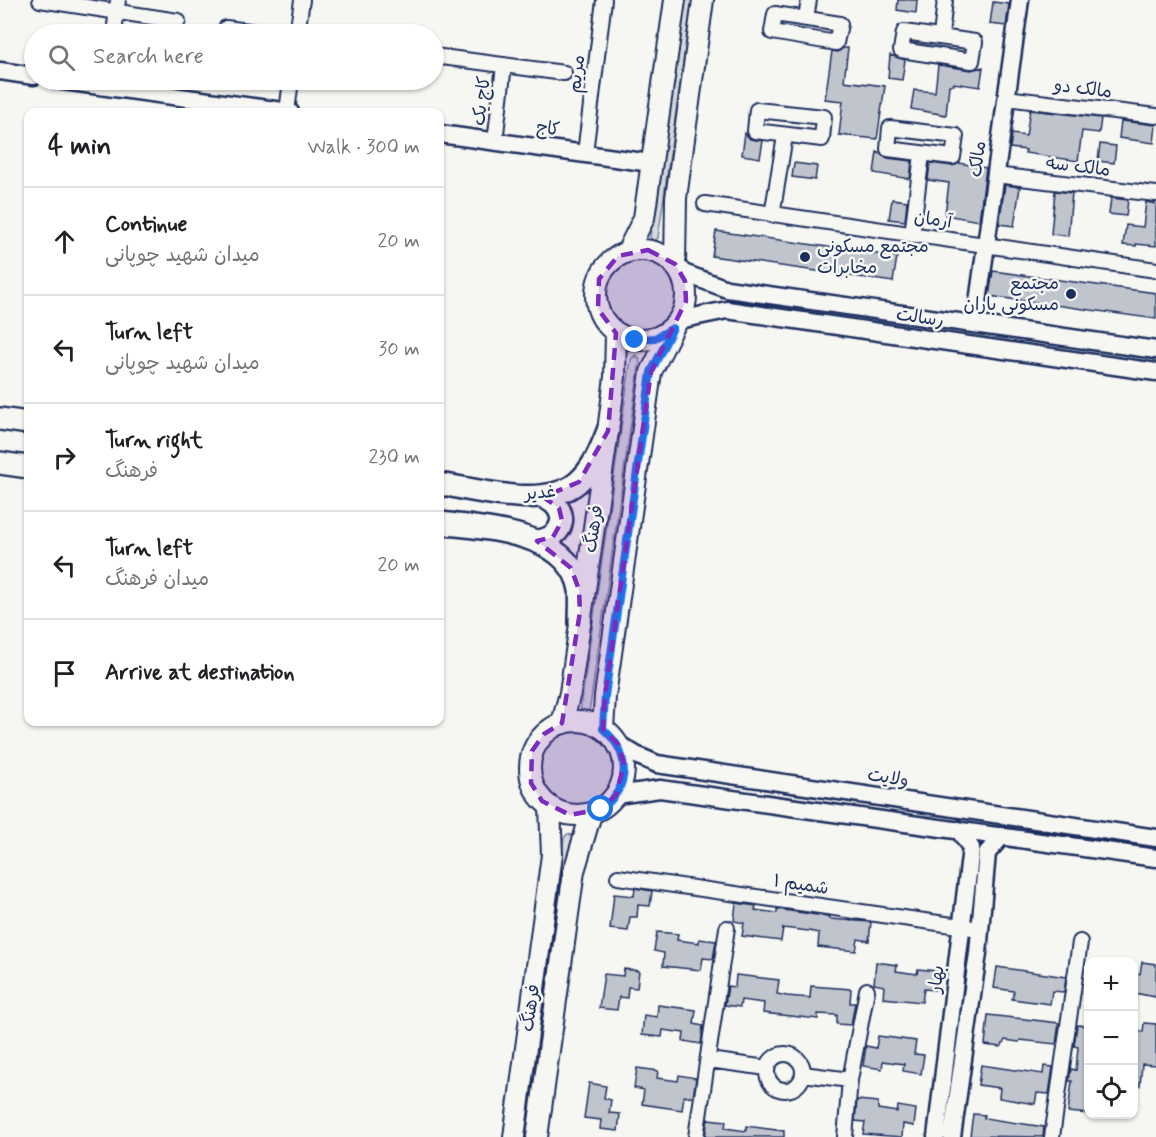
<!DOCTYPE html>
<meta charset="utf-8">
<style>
body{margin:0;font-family:Mynerve,"Playpen Sans Arabic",sans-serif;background:#f6f6f6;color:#202124}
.controls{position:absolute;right:18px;bottom:18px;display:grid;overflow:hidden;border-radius:12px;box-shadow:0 2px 4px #0004}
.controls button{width:54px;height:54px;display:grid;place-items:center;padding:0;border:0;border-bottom:2px solid #e0e0e0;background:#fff;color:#202124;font:30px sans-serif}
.stop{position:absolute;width:18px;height:18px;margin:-14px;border:4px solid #1a73e8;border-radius:50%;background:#fff}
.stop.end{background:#1a73e8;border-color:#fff;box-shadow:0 2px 6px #0008}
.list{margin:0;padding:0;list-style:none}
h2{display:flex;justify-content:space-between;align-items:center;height:78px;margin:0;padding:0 24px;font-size:26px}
h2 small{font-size:20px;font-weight:400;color:#757577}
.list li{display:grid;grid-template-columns:39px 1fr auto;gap:18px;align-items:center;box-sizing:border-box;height:108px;padding:0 24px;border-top:2px solid #e0e0e0}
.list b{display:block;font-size:22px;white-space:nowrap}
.list p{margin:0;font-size:20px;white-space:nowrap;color:#757577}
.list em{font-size:20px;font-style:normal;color:#757577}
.icon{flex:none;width:33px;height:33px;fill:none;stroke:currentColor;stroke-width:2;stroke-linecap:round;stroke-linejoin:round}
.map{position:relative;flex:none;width:1156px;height:1137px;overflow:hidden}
.search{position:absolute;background:#fff;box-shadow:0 2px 4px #0004;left:24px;top:24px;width:420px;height:66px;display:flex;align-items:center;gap:15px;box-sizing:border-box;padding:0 21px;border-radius:33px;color:#757577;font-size:22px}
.panel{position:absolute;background:#fff;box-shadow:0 2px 4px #0004;left:24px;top:108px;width:420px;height:618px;border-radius:12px}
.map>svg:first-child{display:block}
.green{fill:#d6d9dd;stroke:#78849e;stroke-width:1.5}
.building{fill:#c0c4cd;stroke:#1b2f5e;stroke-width:1.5}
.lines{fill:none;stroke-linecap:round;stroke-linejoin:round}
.minor-casing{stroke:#1b2f5e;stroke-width:18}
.tertiary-casing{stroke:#1b2f5e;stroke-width:21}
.secondary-casing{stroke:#1b2f5e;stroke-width:24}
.primary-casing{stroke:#1b2f5e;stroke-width:26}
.minor{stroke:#f6f6f2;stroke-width:14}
.tertiary{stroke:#f6f6f2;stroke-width:16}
.secondary{stroke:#f6f6f2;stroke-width:20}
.primary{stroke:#f6f6f2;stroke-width:21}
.route{stroke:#1a73e8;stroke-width:8}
.marked{fill:#7b2cbf;fill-opacity:0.2;stroke:#7b2cbf;stroke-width:4.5;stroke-dasharray:12 8;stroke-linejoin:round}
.poi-dot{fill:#1b2f5e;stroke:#f6f6f2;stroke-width:2}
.labels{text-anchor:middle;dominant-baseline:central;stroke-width:5;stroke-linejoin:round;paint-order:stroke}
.street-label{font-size:18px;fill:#1b2f5e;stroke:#f6f6f2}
.poi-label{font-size:18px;fill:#1b2f5e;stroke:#f6f6f2;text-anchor:start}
</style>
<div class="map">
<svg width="1156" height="1137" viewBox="0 0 1156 1137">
<rect width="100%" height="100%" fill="#f6f6f2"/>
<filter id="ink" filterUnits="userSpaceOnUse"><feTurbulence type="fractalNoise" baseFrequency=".0167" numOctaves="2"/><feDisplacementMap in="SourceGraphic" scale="12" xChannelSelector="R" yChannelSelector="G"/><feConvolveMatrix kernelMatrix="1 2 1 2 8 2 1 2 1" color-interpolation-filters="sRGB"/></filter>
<g filter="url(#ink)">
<path class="green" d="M683 0H692L658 238 653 242 650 237Z
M605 294a37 37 0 1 1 74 0a37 37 0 1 1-74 0Z
M636 355 640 360 589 713 584 717 580 712 631 359Z
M539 769a37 37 0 1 1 74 0a37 37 0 1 1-74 0Z
M567 834 572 835 573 839 531 1137H522L564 838Z"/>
<path class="building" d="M898 0H917L916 13 897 10Z
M993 2 1009 4 1006 26 990 24Z
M843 48H848L844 81 885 86 877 139 839 135 843 101 825 99 832 51 838 52Z
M890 55 905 60 902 80 888 78Z
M938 65 971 70 983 67 980 87 954 83V85H949L946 115 911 109 914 90 935 92Z
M1030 110 1101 118 1099 133 1082 131 1078 161 1025 153 1026 150 1010 148 1012 134 1026 136Z
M1121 121 1156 125 1154 143 1119 138Z
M745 133 750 139 763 141 760 158 742 155Z
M1100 144 1116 146 1114 163 1098 161Z
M877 152 887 158 912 161 910 179 874 173Z
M794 163 817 166 815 180 792 177Z
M930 163 952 166 959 163 986 168 979 221 945 215 949 183 928 180Z
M1005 185 1020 187 1014 226 999 224Z
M1055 191 1072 193 1068 236 1051 234Z
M1111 198 1128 200 1126 216 1109 214Z
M892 199 907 201 905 221 889 219Z
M1146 202 1156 204V246L1136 244V246L1123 245 1126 225 1143 227Z
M716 231 897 257 893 282 712 256Z
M993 271 1156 293V319L989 296Z
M635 888 652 891 650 906 638 905 637 917H630L628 931 610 929 614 894 634 896Z
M736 903 756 906 755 910 777 913V909L830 917V919L871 922 869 941 858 939 856 951 818 947 819 933 809 931 783 928 781 941 742 936 744 923 734 921Z
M657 932 678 934 677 940 699 943V939L716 941 713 959 703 958 701 970 663 966 664 953 654 951Z
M876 962 897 965 896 971 917 974 918 969 937 971 935 990 924 989 922 1002 883 998 884 986 874 984Z
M1142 962 1156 964V997L1134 993V973L1140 974Z
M997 967 1066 977 1064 992 1052 991 1050 1004 1012 999 1014 991 994 988Z
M624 969 639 971 637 988 628 987 627 998 619 997 617 1010 599 1008 604 974 623 976Z
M736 975 779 980 777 994 787 996 810 998 811 986 851 989 850 1003H855L851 1025 837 1024V1015L818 1014V1019L763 1013 764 1003 741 1000 740 1007 725 1005 728 986 735 987Z
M658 1005 696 1010 694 1024 703 1026 701 1044 683 1041 684 1033 663 1030 662 1037 642 1035 644 1015 657 1017Z
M988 1015 1059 1023 1056 1044 1020 1040 1019 1042 1005 1040 1001 1047 985 1045Z
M1144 1023 1156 1024V1065L1142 1064 1140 1086 1134 1085V1031L1143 1032Z
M1077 1025 1089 1026V1114L1068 1112 1072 1081H1069L1071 1069 1076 1070 1078 1047 1074 1046Z
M878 1036 916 1041 914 1054 924 1055 921 1074 903 1071 904 1064 883 1061 882 1069 863 1066 866 1046 876 1048Z
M981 1065 1043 1074 1044 1066 1053 1067 1049 1094 1037 1093 1035 1104 999 1098 1000 1088 978 1085Z
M637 1068 658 1071 657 1078 678 1081 679 1075 696 1078 693 1097 684 1096 682 1110 642 1104 644 1090 634 1088Z
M589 1083 606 1086 604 1098 611 1100 609 1113 620 1114 618 1131 600 1129 601 1120 584 1118Z
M857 1100 878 1102V1109L897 1112 898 1106 916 1109 914 1126 903 1124 902 1137 863 1134 865 1122 855 1121Z
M973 1114 985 1115 984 1118 1044 1127 1043 1137 970 1136Z
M708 1119 726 1121 725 1128 746 1131V1126L784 1131V1137H705Z"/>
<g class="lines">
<defs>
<path id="minor" d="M40 0 178 21
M775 14 840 24 836 43 772 32Z
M806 18 809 0
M226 28 271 34
M904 32 975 42 972 61 901 50Z
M114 34 118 0
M297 34 302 0
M941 36 945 0
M434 56 564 73
M1006 98 1156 116
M757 110 824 117 822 139 755 131Z
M287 112 291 80
M890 128 956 136 953 157 888 149Z
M495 142 504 65
M585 153 604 0
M995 175 1156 194
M705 204 1156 270
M772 215 785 136
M912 235 922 154
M618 877 980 929
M767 1072a18 18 0 1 1 36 0a18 18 0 1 1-36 0Z
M709 1060 767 1068
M803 1074 850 1080
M696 1137 727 928
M845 1137 850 1080 867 990
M1052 1137 1080 942"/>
<path id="tertiary" d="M0 71 34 76
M56 80 290 112
M440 134 651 163
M681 272 727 289 1156 350
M679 320 727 310 1156 372
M975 324 1020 0
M618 744 636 755 657 764 1156 838
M616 795 660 789 1156 858
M936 1137 971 848 959 830
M952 1137 978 953 987 853 1002 836"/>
<path id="secondary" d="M596 295a45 45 0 1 1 90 0a45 45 0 1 1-90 0Z
M627 252 644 218 675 0
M675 264 676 198 703 0
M530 768a47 47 0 1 1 94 0a47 47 0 1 1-94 0Z
M562 723 570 693 608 431 615 377 616 333
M603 729 605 696 651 372 673 328
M514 1137 552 855 550 808
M537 1137 574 871 591 814"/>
<path id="primary" d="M0 419 28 423
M0 463 28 467
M440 484C478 490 546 510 578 482 593 469 601 449 608 431
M440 523C485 529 570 531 580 590 581 601 580 612 580 623
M537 541C566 538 571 508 543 497"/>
</defs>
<use href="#minor" class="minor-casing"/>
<use href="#tertiary" class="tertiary-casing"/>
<use href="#secondary" class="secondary-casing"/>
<use href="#primary" class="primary-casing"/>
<use href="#minor" class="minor"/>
<use href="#tertiary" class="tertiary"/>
<use href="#secondary" class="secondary"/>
<use href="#primary" class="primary"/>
</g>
</g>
<g class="lines" filter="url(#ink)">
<path class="route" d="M601 809C631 787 631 753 603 729L605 696 651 372 673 328 655 338 635 340"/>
</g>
<path class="marked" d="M648 250 675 264 685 281 686 301 651 372 605 696 603 729 618 744 624 764 616 795 601 809 570 815 542 801 531 783 532 751 544 734 562 723 580 612 579 590 571 568 537 541 553 537 562 521 559 508 543 497 579 482 608 431 616 333 598 309 599 279 618 256Z"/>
<g class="poi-dot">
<circle cx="805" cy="257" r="6"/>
<circle cx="1071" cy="294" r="6"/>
</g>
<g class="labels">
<g class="street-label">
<text transform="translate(577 74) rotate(-83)">مریم</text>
<text transform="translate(1083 89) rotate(7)">مالک دو</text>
<text transform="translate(482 101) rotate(-83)">کاج یک</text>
<text transform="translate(548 129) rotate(7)">کاج</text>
<text transform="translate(978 159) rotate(-82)">مالک</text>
<text transform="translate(1078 167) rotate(7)">مالک سه</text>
<text transform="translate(933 220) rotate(8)">آرمان</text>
<text transform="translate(920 318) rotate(8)">رسالت</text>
<text transform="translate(540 493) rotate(-5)">غدیر</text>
<text transform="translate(594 529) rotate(-81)">فرهنگ</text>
<text transform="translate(888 778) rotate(9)">ولایت</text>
<text transform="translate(801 885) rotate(8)">شمیم ۱</text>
<text transform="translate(937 979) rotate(-82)">بهار</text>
<text transform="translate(531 1008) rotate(-82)">فرهنگ</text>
</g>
<g class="poi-label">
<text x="817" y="247">مجتمع مسکونی<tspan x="817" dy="21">مخابرات</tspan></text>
<text x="1059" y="284" text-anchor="end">مجتمع<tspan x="1059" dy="21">مسکونی باران</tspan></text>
</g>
</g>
</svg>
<div class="controls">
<button>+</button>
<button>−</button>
<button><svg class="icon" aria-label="locate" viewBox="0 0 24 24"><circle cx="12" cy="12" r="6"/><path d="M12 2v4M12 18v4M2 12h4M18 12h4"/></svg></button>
</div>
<div class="stop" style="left:601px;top:809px"></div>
<div class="stop end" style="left:635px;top:340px"></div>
<div class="search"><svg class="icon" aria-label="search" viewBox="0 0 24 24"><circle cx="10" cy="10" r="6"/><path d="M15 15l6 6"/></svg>Search here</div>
<section class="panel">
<h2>4 min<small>Walk · 300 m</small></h2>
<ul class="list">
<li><svg class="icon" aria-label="ahead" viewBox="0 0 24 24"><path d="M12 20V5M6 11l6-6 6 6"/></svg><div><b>Continue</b><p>میدان شهید چوپانی</p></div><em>20 m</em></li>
<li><svg class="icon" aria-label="left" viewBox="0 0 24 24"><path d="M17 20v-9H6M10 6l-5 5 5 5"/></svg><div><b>Turn left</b><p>میدان شهید چوپانی</p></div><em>30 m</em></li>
<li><svg class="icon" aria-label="right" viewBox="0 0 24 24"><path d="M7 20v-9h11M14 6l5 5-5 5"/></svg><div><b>Turn right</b><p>فرهنگ</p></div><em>230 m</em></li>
<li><svg class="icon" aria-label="left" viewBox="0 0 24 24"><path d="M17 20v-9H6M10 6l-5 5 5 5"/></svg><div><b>Turn left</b><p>میدان فرهنگ</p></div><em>20 m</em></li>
<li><svg class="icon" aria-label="arrive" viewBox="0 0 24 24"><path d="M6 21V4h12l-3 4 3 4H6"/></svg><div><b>Arrive at destination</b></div></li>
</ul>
</section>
</div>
